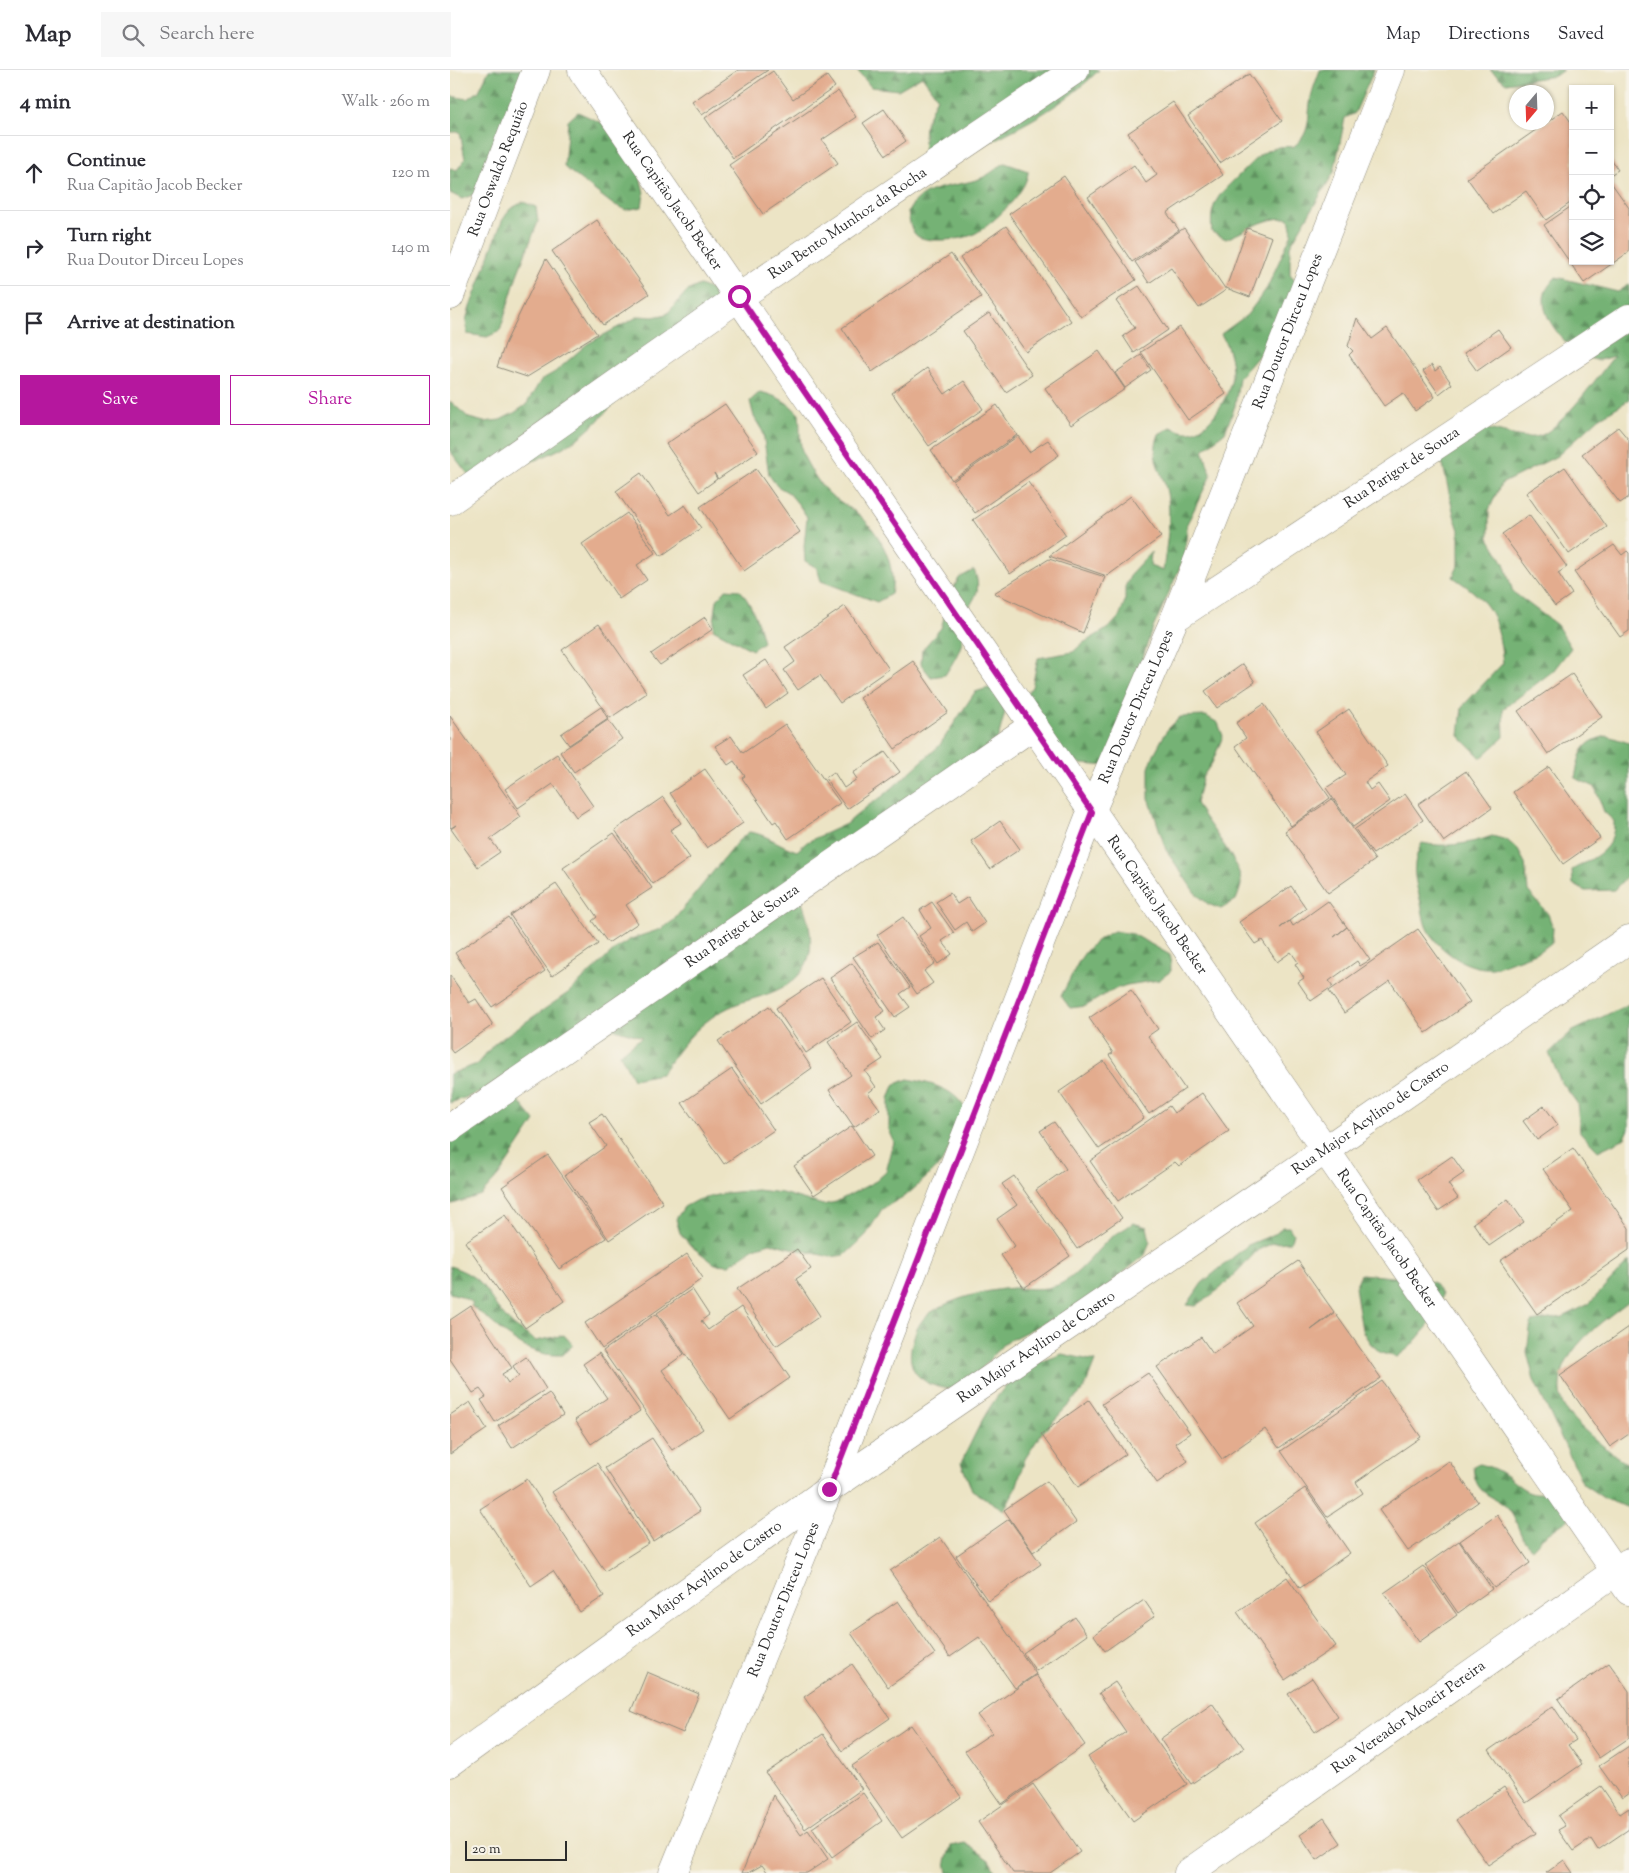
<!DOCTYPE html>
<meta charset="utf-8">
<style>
body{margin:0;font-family:"Sorts Mill Goudy",serif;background:#f7f7f7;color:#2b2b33}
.controls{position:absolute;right:15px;top:15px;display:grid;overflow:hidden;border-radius:0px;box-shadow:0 1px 4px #0004}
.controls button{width:45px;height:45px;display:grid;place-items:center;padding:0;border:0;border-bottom:1px solid #e1e1e2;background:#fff;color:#2b2b33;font:25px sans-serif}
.compass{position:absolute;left:1059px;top:15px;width:45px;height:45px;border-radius:50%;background:#fff;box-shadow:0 1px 4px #0004;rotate:199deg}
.scale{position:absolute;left:15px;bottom:12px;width:102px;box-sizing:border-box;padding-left:5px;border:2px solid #2b2b2b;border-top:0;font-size:14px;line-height:18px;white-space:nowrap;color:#2b2b2b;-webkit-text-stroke:4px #f7f3e8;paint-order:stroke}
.stop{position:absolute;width:15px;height:15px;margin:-11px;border:4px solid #b5179e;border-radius:50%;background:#fff}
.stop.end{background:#b5179e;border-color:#fff;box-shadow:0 1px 5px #0008}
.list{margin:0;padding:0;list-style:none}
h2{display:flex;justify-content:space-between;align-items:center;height:65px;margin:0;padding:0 20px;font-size:21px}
h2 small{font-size:16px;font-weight:400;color:#7c7c81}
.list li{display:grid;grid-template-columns:32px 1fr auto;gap:15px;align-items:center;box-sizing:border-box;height:75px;padding:0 20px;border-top:1px solid #e1e1e2}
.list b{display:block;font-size:19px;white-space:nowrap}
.list p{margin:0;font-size:16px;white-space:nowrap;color:#7c7c81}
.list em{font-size:16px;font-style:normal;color:#7c7c81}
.actions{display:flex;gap:10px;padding:15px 20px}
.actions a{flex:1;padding:11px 0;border:1px solid #b5179e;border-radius:0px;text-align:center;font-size:18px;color:#b5179e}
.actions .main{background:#b5179e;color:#fff}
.icon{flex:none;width:28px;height:28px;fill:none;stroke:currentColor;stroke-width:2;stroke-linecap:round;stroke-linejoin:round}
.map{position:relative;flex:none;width:1179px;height:1803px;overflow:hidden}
header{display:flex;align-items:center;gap:30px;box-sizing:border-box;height:70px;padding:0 25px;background:#fff;border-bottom:1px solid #e1e1e2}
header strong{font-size:24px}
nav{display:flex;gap:28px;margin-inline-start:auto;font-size:18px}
.search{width:350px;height:45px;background:#f7f7f7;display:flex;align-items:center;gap:12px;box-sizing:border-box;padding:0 18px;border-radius:0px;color:#7c7c81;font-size:19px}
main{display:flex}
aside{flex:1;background:#fff}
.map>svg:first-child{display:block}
.forest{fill:url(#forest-firs);stroke:#506e50}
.building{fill:#e3ac8e}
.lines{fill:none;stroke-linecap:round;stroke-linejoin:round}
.street-casing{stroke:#8c8878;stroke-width:29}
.street{stroke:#fff;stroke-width:28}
.route{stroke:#b5179e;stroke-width:6}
.labels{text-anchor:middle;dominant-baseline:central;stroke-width:4;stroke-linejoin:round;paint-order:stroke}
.street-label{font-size:15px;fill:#2b2b2b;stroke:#f7f3e8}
</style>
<header>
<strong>Map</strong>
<div class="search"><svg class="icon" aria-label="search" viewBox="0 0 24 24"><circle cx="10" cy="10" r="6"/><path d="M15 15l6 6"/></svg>Search here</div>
<nav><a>Map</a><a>Directions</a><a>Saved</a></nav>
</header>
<main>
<aside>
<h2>4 min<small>Walk · 260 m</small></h2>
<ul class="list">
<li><svg class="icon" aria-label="ahead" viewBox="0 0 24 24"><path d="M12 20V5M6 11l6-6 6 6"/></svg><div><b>Continue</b><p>Rua Capitão Jacob Becker</p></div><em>120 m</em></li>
<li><svg class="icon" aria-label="right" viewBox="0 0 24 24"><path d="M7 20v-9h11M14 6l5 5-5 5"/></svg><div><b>Turn right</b><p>Rua Doutor Dirceu Lopes</p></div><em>140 m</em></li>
<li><svg class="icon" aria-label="arrive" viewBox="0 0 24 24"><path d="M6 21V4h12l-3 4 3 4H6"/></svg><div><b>Arrive at destination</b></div></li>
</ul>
<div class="actions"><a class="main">Save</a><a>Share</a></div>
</aside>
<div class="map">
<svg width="1179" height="1803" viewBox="0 0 1179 1803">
<defs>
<pattern id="forest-firs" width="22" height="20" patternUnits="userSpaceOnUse" patternTransform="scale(1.25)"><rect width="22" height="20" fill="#74b274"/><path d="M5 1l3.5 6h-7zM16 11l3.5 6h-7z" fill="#5f915f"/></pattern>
</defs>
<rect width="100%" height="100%" fill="#f7f3e8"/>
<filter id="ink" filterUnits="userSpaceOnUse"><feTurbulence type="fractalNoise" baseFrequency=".02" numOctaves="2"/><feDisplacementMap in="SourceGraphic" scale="10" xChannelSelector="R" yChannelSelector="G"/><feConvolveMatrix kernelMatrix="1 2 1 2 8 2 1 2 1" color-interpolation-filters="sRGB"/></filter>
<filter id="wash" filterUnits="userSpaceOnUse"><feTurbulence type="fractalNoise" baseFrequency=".0096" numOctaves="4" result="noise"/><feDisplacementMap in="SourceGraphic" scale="20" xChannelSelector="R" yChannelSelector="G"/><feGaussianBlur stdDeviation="1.12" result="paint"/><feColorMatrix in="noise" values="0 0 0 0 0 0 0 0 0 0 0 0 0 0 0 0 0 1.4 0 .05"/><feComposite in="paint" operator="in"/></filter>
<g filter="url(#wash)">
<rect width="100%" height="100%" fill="#ece4c5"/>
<path class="forest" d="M39 0H82L25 124 12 129 0 123V98L7 100 15 89 10 62H0V26L18 29 29 21Z
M407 0H649C606 44 550 66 497 93L473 82 475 54 487 27 472 6 448 20 421 17Z
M870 0H924L905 43 895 48 884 102 840 176V204L853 219 826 266 789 308 785 336 775 362 753 380 761 405 737 454 735 486 700 565 659 696 631 694 604 680 570 631 582 617 588 588 623 582 633 573 659 558 669 547 675 531V517L682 502 701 482 700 496 713 501C716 477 722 447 717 423 712 398 699 391 709 364L721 357C726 359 731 362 736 362 758 365 782 323 782 304 782 289 778 276 771 264L797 245 817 218 842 163 839 148C814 147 798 160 776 169L762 162C758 129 774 121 794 100 809 85 820 74 843 77 862 63 857 48 861 27 863 18 867 9 870 0Z
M1040 0H1113L1105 6 1056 13Z
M128 42 154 54 190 106 194 123 192 137 176 140 161 133 114 97 118 51Z
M555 93 578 101C579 120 541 156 524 164 514 170 472 174 465 164 460 158 459 149 458 142 472 114 503 118 529 109 540 105 546 98 555 93Z
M73 132 86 137 88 152 67 205 50 261 37 267 17 264 16 250 20 237 52 151 60 139Z
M1106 207 1168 222 1179 214V330L1149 348 1107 386 1051 414 1039 440V468L1054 493 1063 522 1107 555 1121 578 1103 601 1053 639 1054 667 1031 688 1009 666 1012 637 1053 593C1047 545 1043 534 1003 507L1009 494V460L1004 445 993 395 983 386 1032 358C1049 360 1073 371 1090 366 1111 358 1149 305 1164 286 1160 287 1154 289 1149 290 1126 290 1093 253 1094 230 1094 220 1100 214 1106 207Z
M250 215 264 221 272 233C239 263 206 292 174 323 157 340 143 359 122 372 92 391 57 399 24 412L0 381V331L19 348 34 352 50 350 64 343 76 335 91 310 105 302 137 274 189 246 203 247 217 244 237 221Z
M310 322C327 326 337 331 349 344 351 358 348 376 355 389 362 402 370 416 382 426 390 432 399 437 407 443 430 462 447 495 441 524L427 532 371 511 367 498 355 491 354 476 357 447 349 435 339 423 327 416 319 405 313 362 304 347 300 331Z
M524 500C534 524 521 530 512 550 511 555 513 561 513 566 512 579 502 594 495 605L481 607 471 594 472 580 491 558 502 521 509 508Z
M276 519 290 520C302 534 309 554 313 572L302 580 263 559 267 530Z
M545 616 555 642 548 668 350 827C365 865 370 902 325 921 308 929 291 930 272 941 245 956 228 980 211 1004L183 1009 170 984 192 967 165 959 34 1021 0 1033V1004L27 994 45 973 118 923 168 877 181 869 211 859 223 851 288 771 299 762C317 764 330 776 347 781L357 772 396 754 419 735 433 726 489 676 525 622Z
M756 646 768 653 773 666 762 693 753 706 746 733C756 754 793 793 791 815 790 820 788 825 786 830L771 839 758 834 745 823 716 780 699 728V698L704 684 717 660 730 647Z
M1158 666 1179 673V804L1164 820 1135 821 1123 814 1122 800C1144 787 1165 781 1164 751L1154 742 1145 717 1125 708C1130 683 1131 671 1158 666Z
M1042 766 1057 770 1068 780 1075 793 1078 821 1098 844 1103 858 1102 872C1092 881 1084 883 1072 888 1062 891 1052 896 1043 898 1019 900 994 884 981 865 973 855 973 841 970 829 964 807 961 794 972 773 994 778 1020 774 1042 766Z
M664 861 683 864 720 885 721 901 709 910 677 915 662 920 636 936 620 938 611 926C628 896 630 876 664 861Z
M1179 934V1059L1175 1068 1148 1081 1130 1062 1127 1033 1110 1010 1099 983 1121 962Z
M458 1009C484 1014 507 1019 518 1044L491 1094 458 1124 432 1139 416 1165 395 1185 380 1187 320 1173 304 1178 279 1195 265 1194 241 1176 230 1163 226 1149 234 1137 247 1130 276 1123 307 1120 332 1123 373 1135 386 1132 426 1111 436 1102 444 1072 439 1059V1029L444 1015Z
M68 1030 85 1051 49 1105 31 1125 0 1135V1069L42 1040Z
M683 1153 697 1157 700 1171 695 1185 618 1248 602 1249 554 1273 515 1318C499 1319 485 1319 472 1309 462 1302 459 1290 461 1279 463 1266 469 1250 480 1243 502 1228 537 1220 563 1218 578 1218 593 1221 608 1215 629 1206 642 1185 658 1170 665 1164 675 1159 683 1153Z
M832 1157H839L843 1164 840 1172 823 1173 808 1180 771 1218 746 1236 737 1235 752 1213 798 1175 827 1163Z
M1179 1191V1231C1148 1255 1099 1287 1112 1333 1116 1348 1162 1384 1176 1393L1179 1392V1438L1155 1429 1133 1414 1084 1310 1077 1282 1081 1252 1113 1247 1139 1234Z
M0 1196C38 1209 32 1221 55 1247 64 1257 75 1263 86 1271L114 1265 123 1275 113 1285C70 1287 53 1258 21 1236L23 1233 11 1226 0 1223Z
M957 1203 984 1213 992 1224 990 1242 960 1277 947 1287 931 1283 920 1273 912 1260 905 1217 911 1204 942 1207Z
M612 1284 645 1291 634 1319 591 1364 575 1389 567 1415 554 1440 522 1420 511 1393C528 1359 543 1320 576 1299 586 1292 601 1289 612 1284Z
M1030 1394C1038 1396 1046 1399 1052 1403 1069 1414 1079 1430 1101 1420L1119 1449 1092 1468 1082 1479C1068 1468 1070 1454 1059 1440 1045 1423 1025 1429 1023 1396Z
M515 1773 539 1790 546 1803H498L496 1791 501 1776Z"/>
<g id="blocks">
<path class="building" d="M288 0H318L252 45 242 32Z
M323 1 343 29 377 6 385 17 283 88 255 48Z
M799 4 832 51 770 93 738 46Z
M388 21 406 47 372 70 388 93 313 144 279 95Z
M723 32 773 105 717 143 729 160 682 192 638 127 684 95 696 113 707 105 678 63Z
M434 39 456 71 436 85 413 53Z
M1113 41 1123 55V131L1096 150 1076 121 1043 144 1017 108Z
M1160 88 1168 100 1160 105Z
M614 106 686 210 631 247 559 144Z
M1160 111 1179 138V182L1134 213 1094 155 1123 135V191H1160Z
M147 150 199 224 153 255 102 181Z
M556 156 621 251 576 282 510 188Z
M734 158 776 220 749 238 721 198 699 213 685 192Z
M797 158 822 167 800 227 776 218Z
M501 184 531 227 422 302 392 258Z
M96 189 147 264 77 307 47 297 55 274Z
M689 216 718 260 684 283 673 266 685 258 666 231Z
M539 243 582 305 556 322 513 261Z
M907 248 922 269 937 258 985 327 965 341 953 323 934 336 899 285 903 281 898 276Z
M730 257 776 324 738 350 691 282Z
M1048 259 1061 277 1027 301 1014 283Z
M649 281 675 319 621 355 595 318Z
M691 285 701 300 675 318 665 303Z
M982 295 985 301 990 297 1002 314 989 324 973 301Z
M477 298 495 324 514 311 533 339 479 376 442 323Z
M275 334 308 382 268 409 264 403 267 409 249 422 216 374Z
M547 335 567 365 502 410 481 380Z
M1168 357 1179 370V427L1170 433 1132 384Z
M568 366 579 382 598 370 609 385 525 443 503 411Z
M1115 397 1157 457 1119 484 1076 423Z
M306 399 350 462 294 501 250 437Z
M191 403 220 445 235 435 251 458 211 486 166 421Z
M578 412 616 465 560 504 523 450Z
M681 426 711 467 657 506 599 486Z
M177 443 205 483 187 495 197 510 169 529 132 474Z
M1079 445 1117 497 1108 503 1122 524 1105 536 1052 464Z
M1164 475 1172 485 1177 481 1179 483V561L1170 567 1124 502Z
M599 489 655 507 633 563 544 523Z
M395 536 439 599 390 633 370 605 348 620 334 600 345 592 335 577Z
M255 547 263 559 210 595 201 584Z
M149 554 197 623 160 648 112 580Z
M316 590 338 623 316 639 293 605Z
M463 591 498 642 445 679 410 628Z
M793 594 805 612 767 638 755 621Z
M1122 604 1152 647 1098 684 1068 641Z
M814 634 880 728 841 756 785 676 796 668 786 653Z
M151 637 158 649 119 675 111 664Z
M899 639 938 696 915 712 920 720 928 714 940 731 903 757 876 718 896 705 866 662Z
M0 646 71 747 40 769 50 782 28 797 1 759 6 755 1 758 0 757Z
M158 650 172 669 124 702 110 682Z
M335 654 390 733 338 769 326 751 323 753 292 708 295 706 284 691 278 695 265 676 281 666 293 683Z
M435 682 450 702 397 739 375 708 384 702 394 718 407 709 403 703Z
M107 684 143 736 126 747 103 714 68 738 55 719Z
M1099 697 1150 768 1113 794 1063 722Z
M255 699 293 753 257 778 220 723Z
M1016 701 1042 738 994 772 968 734Z
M955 724 973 750 923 784 905 759Z
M213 727 231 753 220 760 240 788 203 814 165 760Z
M882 729 925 790 878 823 835 761Z
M550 751 570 779 540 799 521 771Z
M164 763 202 818 176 835 188 853 158 873 142 851 147 847 113 798Z
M106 814 148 874 102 906 60 845Z
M841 816 856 838 830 858 840 851 843 856 878 831 897 857 884 867 897 857 920 890 910 896 907 891 879 911 883 916 861 931 848 912 854 908 845 894 848 892 841 882 827 892 812 870 805 874 789 852Z
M500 823 507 834 518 827 535 853 522 862 516 852 505 860 486 832Z
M482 832 504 863 492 871 502 884 488 894 469 866 481 858 470 840Z
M58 847 95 901 42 937 5 883Z
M453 847 485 893 474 901 483 913 467 924 427 865Z
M968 859 1020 932 976 963 940 911 894 943 879 921Z
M428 872 460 917 450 924 460 937 445 947 403 887Z
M402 893 435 941 426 947 435 960 422 969 380 908Z
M0 905 19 933 26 929 43 955 3 983 0 979Z
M371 908 401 952 356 983 326 938Z
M681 920 708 959 698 966 735 1019 699 1044 659 985 663 983 639 948Z
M319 936 362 998 311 1034 268 971Z
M407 952 433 989 415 1001 426 1017 418 1023 430 1039 404 1057 379 1020 401 1005 378 972Z
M654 991 694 1048 649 1079 609 1022Z
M282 999 324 1060 274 1094 232 1033Z
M752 1023 779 1061 729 1096 725 1092 668 1131 640 1091 719 1036 724 1043Z
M1094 1036 1108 1055 1087 1070 1073 1051Z
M152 1044 213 1133 159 1170 115 1105 156 1076 139 1052Z
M604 1052 672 1148 627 1179 586 1120 616 1099 590 1061Z
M402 1056 422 1086 364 1125 344 1096Z
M1123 1078 1179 1158V1180L1087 1244 1050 1191 1123 1141 1093 1099Z
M98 1085 156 1168 109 1199 52 1117Z
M1002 1086 1014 1103 998 1114 1008 1128 988 1141 967 1110Z
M564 1106 620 1186 574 1218 551 1185 565 1176 547 1149 567 1135 552 1114Z
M1058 1129 1074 1152 1039 1176 1023 1153Z
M55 1145 114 1231 75 1258 15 1172Z
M347 1179 361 1199 346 1209 370 1246 326 1276 287 1219Z
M237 1184 253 1208 152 1279 135 1253Z
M848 1191 884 1242 861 1260 885 1243 931 1308 829 1378 815 1359 772 1389 707 1297 751 1267 763 1284 803 1256 787 1233Z
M242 1219 259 1245 251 1251 258 1260 291 1237 340 1308 280 1349 207 1243Z
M21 1236 62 1298 52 1304 58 1313 69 1306 63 1296 76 1287 96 1319 45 1352 31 1330 36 1327 30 1319 23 1323 0 1289V1250Z
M206 1244 234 1284 212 1300 253 1359 222 1380 153 1281Z
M1179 1257V1364L1160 1377 1110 1305Z
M149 1283 190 1341 141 1374 125 1350 157 1328 133 1294Z
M698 1303 740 1363 725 1373 738 1391 707 1413 652 1334Z
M932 1311 971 1367 906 1412 913 1423 877 1447 831 1381Z
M99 1323 113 1345 62 1378 48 1356Z
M639 1330 676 1384 628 1417 591 1364Z
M20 1332 37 1359 0 1384V1345Z
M202 1368 250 1441 203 1471 155 1398Z
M999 1391 1028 1432 958 1481 929 1440Z
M147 1393 199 1473 155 1501 102 1422Z
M77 1409 154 1526 130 1542 103 1501 81 1516 30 1439Z
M597 1411 626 1452 583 1482 554 1440Z
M855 1418 900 1483 850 1518 805 1453Z
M1047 1445 1080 1493 1044 1518 1010 1471Z
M559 1449 591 1494 538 1531 506 1486Z
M490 1467 586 1604 565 1618 529 1567 500 1587 440 1501Z
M1009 1471 1042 1519 1008 1543 975 1495Z
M973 1496 1007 1545 969 1572 934 1523Z
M837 1507 886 1576 835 1610 787 1542Z
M694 1530 705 1546 655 1581 644 1565Z
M448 1531 485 1584 438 1617 401 1563Z
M625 1547 637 1565 586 1601 573 1583Z
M1159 1593 1179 1621V1668L1149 1688 1108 1629Z
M402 1594 440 1648 392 1681 354 1627Z
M197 1602 249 1624 233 1663 181 1641Z
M586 1605 635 1675 552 1734 515 1681 542 1663 528 1645Z
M862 1608 888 1646 865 1662 838 1624Z
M665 1612 737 1714 683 1751 638 1687 676 1662 649 1623Z
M762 1633 794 1678 741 1714 710 1669Z
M1103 1636 1126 1670 1118 1675 1132 1694 1076 1733 1039 1680Z
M461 1655 511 1727 452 1768 402 1696Z
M373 1664 412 1719 355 1759 316 1703Z
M1179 1676V1723L1172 1728 1149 1696Z
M583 1714 630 1782 600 1803H563L528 1752Z
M1151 1716 1170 1744 1179 1738V1759L1148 1780 1141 1769 1123 1781 1108 1760 1115 1756 1108 1746Z
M1054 1717 1086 1763 1038 1795 1006 1750Z
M413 1723 432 1751 382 1787 362 1758Z
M323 1725 351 1765 358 1760 378 1789 357 1803H318L312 1795 298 1803H292Z
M874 1748 891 1773 867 1790 850 1765Z
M1114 1790 1123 1803H1096Z"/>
</g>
</g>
<g filter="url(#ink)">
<use href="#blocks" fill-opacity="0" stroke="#8c8878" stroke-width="1"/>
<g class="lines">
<defs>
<g id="street">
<path id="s1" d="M132 0 1179 1521"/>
<path id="s2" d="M0 226 86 0"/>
<path id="s3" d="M0 431 289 227 625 0"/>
<path id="s4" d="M725 548 1179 248"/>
<path id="s5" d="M0 1058 584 655"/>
<path id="s6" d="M0 1693 379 1419 874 1081 1179 869"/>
<path id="s7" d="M223 1803 379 1419 641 742 725 548 941 0"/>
<path id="s8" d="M738 1803 1179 1492"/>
</g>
</defs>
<use href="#street" class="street-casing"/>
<use href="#street" class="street"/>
</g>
</g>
<g class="lines" filter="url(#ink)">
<path class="route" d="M289 226 642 742 379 1419"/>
</g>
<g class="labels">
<g class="street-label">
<text stroke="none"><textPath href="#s2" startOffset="136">Rua Oswaldo Requião</textPath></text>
<text stroke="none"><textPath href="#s1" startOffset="159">Rua Capitão Jacob Becker</textPath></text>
<text stroke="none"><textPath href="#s3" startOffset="485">Rua Bento Munhoz da Rocha</textPath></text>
<text stroke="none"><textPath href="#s7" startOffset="1660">Rua Doutor Dirceu Lopes</textPath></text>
<text stroke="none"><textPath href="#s4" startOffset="272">Rua Parigot de Souza</textPath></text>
<text stroke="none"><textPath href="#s7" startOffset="1255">Rua Doutor Dirceu Lopes</textPath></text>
<text stroke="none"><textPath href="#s1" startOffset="1014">Rua Capitão Jacob Becker</textPath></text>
<text stroke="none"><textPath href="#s5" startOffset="355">Rua Parigot de Souza</textPath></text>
<text stroke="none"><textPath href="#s6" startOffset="1124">Rua Major Acylino de Castro</textPath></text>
<text stroke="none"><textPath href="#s1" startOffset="1419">Rua Capitão Jacob Becker</textPath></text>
<text stroke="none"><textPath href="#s6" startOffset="719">Rua Major Acylino de Castro</textPath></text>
<text stroke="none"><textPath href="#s6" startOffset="314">Rua Major Acylino de Castro</textPath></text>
<text stroke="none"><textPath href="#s7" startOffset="295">Rua Doutor Dirceu Lopes</textPath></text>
<text stroke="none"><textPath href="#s8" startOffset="270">Rua Vereador Moacir Pereira</textPath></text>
</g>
</g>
</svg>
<div class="controls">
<button>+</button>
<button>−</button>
<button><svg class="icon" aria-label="locate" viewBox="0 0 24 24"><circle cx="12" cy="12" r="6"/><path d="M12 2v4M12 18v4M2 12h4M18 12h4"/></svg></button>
<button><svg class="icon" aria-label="layers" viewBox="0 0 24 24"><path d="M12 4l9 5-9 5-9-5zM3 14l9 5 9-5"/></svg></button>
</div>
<svg class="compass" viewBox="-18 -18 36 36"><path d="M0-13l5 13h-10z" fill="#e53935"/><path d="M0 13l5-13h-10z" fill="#7c7c81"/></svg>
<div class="scale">20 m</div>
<div class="stop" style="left:289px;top:226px"></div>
<div class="stop end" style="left:379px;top:1419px"></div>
</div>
</main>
